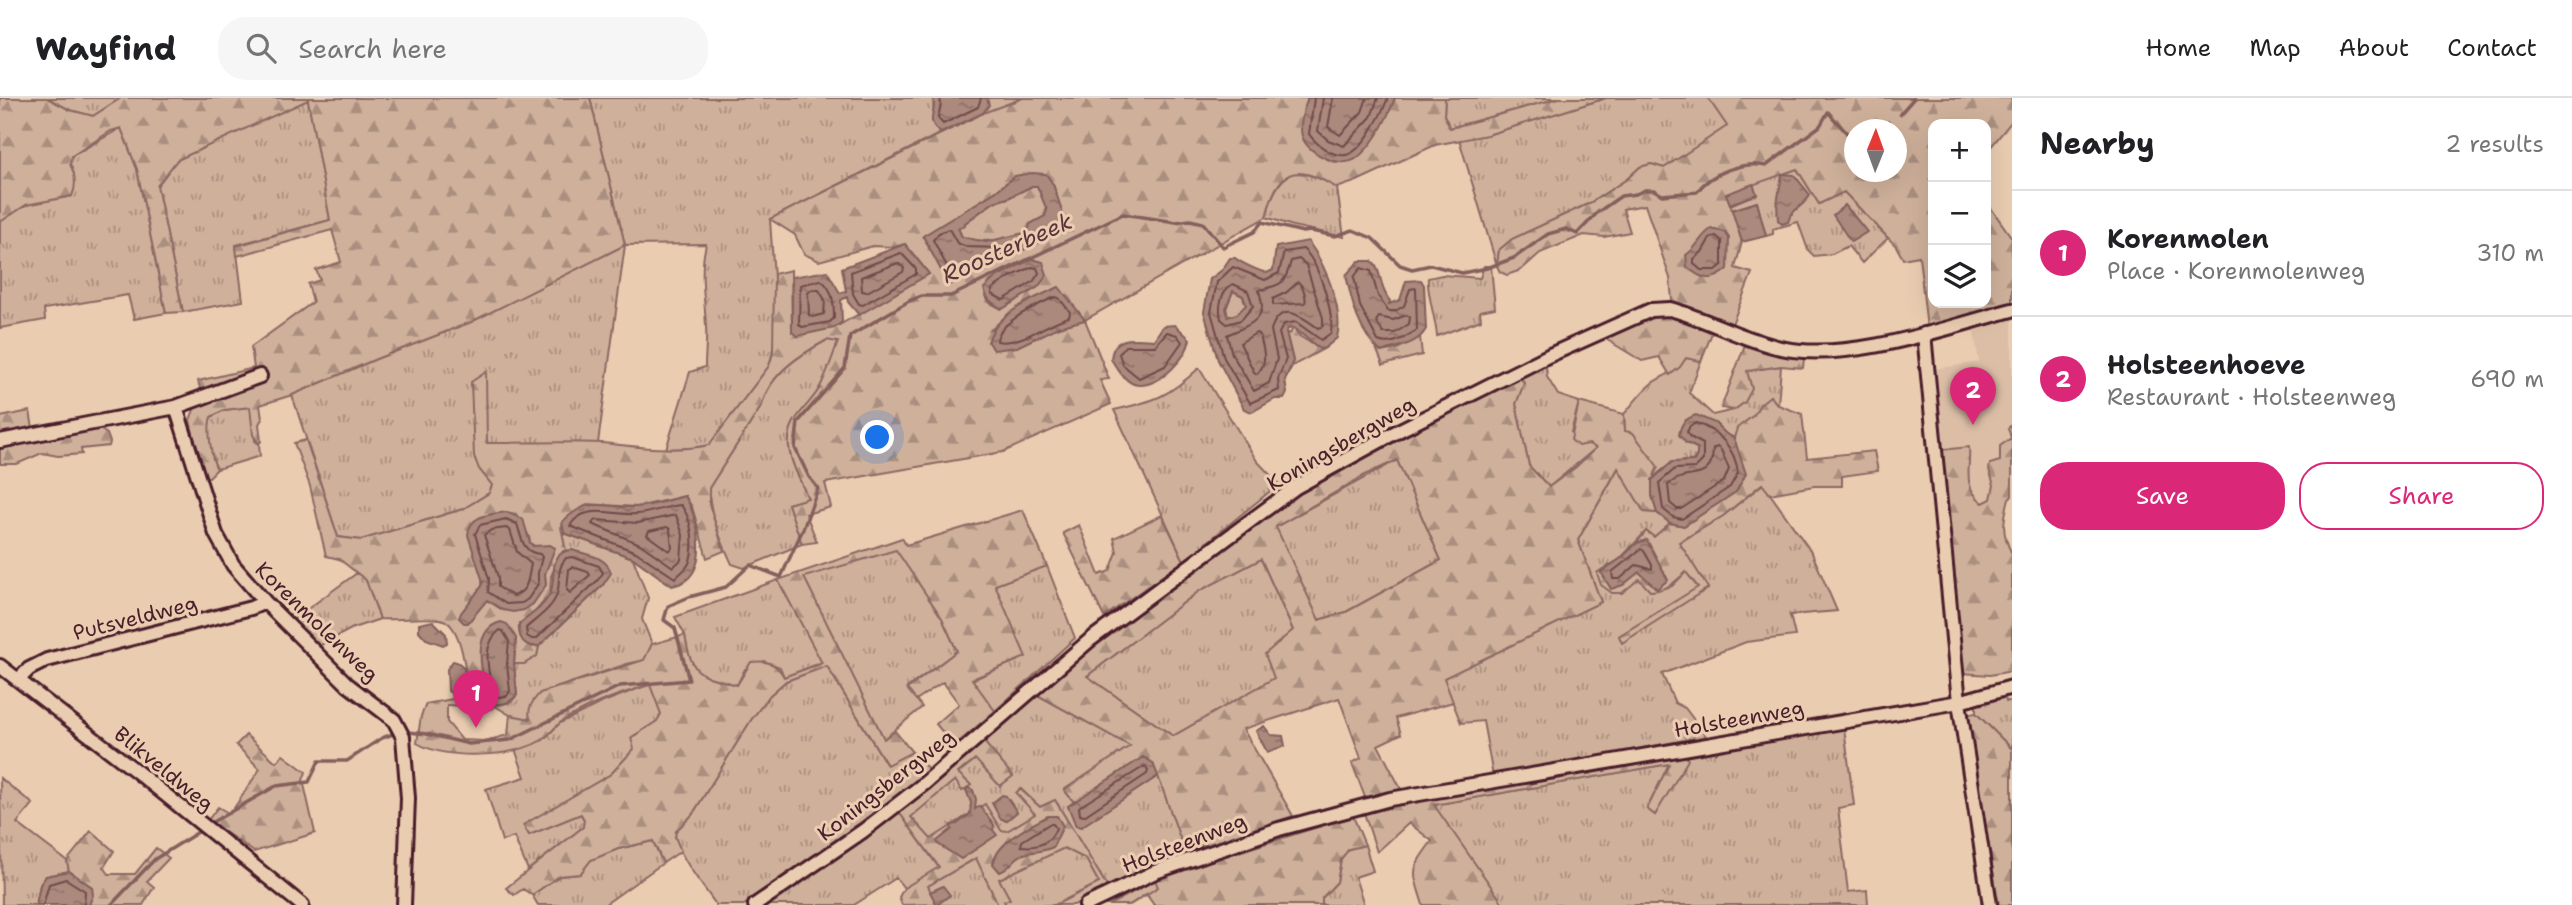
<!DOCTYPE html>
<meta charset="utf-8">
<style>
body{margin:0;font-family:"Shantell Sans",sans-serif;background:#f6f6f6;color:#202124}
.controls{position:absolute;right:21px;top:21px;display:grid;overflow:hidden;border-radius:14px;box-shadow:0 7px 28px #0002}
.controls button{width:63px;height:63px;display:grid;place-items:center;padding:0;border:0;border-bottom:2px solid #e0e0e0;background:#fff;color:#202124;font:35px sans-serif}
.compass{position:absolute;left:1844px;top:21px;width:63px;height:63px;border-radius:50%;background:#fff;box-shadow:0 7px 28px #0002;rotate:1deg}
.you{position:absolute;left:878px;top:340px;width:24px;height:24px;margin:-18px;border:5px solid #fff;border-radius:50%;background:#1a73e8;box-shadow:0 0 0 10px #1a73e833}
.badge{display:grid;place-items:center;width:46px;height:46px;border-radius:50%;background:#db2777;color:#fff;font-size:23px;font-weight:700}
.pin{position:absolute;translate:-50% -58px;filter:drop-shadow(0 2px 4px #0008)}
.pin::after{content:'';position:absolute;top:37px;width:24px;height:21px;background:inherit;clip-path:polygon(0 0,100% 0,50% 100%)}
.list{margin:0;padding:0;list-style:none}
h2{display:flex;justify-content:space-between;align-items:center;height:91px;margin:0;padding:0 28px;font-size:30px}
h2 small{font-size:23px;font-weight:400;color:#757577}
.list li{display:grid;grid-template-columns:46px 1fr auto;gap:21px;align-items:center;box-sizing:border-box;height:126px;padding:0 28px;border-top:2px solid #e0e0e0}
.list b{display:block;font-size:26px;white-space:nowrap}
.list p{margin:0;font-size:23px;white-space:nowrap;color:#757577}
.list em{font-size:23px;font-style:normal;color:#757577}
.actions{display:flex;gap:14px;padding:21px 28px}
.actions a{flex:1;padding:16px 0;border:2px solid #db2777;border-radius:28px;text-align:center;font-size:24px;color:#db2777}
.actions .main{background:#db2777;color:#fff}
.icon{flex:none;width:38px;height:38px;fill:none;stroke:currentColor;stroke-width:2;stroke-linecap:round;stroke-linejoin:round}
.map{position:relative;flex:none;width:2012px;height:807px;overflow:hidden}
header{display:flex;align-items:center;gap:42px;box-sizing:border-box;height:98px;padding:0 35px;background:#fff;border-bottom:2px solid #e0e0e0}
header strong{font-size:33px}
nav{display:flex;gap:38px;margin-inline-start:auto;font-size:24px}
.search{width:490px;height:63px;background:#f6f6f6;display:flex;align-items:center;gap:18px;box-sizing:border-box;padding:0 24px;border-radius:28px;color:#757577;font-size:26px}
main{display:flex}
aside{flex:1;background:#fff}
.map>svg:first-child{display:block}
.built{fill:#dcbea6}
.grass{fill:url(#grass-tufts);stroke:#8c6863;stroke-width:2}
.forest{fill:url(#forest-firs);stroke:#8c6863;stroke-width:2;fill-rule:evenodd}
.water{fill:url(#water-ripples);stroke:#845f5c;stroke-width:2;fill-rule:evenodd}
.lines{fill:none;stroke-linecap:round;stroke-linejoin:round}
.shore{stroke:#71494b;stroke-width:2}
.stream{stroke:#845f5c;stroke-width:3.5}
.minor-casing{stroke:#4a1f2b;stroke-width:18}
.minor{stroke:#eacdb1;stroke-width:12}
.labels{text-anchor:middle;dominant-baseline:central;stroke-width:6;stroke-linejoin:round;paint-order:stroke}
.street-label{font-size:21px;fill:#4a1f2b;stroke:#eacdb1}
.water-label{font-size:23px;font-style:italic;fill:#5d343b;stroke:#eacdb1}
</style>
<header>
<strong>Wayfind</strong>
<div class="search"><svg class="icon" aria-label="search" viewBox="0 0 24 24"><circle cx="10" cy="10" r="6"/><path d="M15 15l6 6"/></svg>Search here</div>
<nav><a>Home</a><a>Map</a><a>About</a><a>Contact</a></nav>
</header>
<main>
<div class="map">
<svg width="2012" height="807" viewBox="0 0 2012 807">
<defs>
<pattern id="grass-tufts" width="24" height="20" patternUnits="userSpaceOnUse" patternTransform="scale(1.75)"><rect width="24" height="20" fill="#cfb19b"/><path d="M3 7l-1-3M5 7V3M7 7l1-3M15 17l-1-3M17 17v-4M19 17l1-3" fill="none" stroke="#aa8f7f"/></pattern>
<pattern id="forest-firs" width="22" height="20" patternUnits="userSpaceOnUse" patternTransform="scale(1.75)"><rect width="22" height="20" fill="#cfb19b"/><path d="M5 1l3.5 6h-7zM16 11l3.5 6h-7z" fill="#aa8f7f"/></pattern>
<pattern id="water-ripples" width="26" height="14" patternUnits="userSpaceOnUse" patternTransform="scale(1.75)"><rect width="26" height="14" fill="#ab897c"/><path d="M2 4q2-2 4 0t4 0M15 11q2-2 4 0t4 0" fill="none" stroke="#8d6f66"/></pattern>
</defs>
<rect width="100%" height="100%" fill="#eacdb1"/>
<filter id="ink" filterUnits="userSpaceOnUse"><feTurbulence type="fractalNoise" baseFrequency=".0143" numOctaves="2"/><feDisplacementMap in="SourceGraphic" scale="14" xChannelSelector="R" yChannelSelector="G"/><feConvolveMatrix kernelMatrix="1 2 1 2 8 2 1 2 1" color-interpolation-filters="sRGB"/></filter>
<g filter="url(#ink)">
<path class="built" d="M2012 218V327L2008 330 2011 340 2000 356V363L1989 372 1994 387 1991 401 1983 405 1971 392 1968 378 1970 360 1941 352 1933 271 1979 264 1973 229Z"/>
<path class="grass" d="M47 0H121L93 18 70 12Z
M590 0H1023L941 35 770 121C772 160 781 233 769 268L709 347 695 350 666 351 690 274 705 269C705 256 707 242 706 229 705 200 699 175 706 146L625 147 598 345H486L471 284 487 380 493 387 489 395 463 411 361 442 338 439 292 297 376 261 471 224 625 147Z
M1445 0H1559L1450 30 1444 17Z
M1606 0H1708L1728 28 1664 70 1651 66 1640 69 1627 81 1590 105 1512 141 1499 152 1497 168 1459 41 1487 37Z
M308 1 330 122 236 147 243 203 183 214 157 88 177 62Z
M121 30 137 71 166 215 134 221 128 197 44 211 45 222 0 230V124L26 107 72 98 74 76 69 66 72 58Z
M1797 71 1819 106 1844 94 1888 140 1862 165 1848 148 1832 156 1814 158 1808 152 1798 124 1773 131V136L1766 138 1757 104 1732 112 1730 107 1756 96 1753 86Z
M1296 73 1319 80 1337 90 1344 139 1293 128 1266 119C1271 100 1276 82 1296 73Z
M1484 168H1491L1495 210 1480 213 1481 222 1437 238C1436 222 1426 192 1428 180L1442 177 1480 180Z
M827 242 838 244C832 261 827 279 817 294 804 314 786 324 789 350 791 367 802 385 808 401L788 406 802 446 744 470 732 466C721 442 709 417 709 390L762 307C769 276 801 256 827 242Z
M1686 260 1701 263 1689 295 1713 317 1734 312 1745 304 1746 273 1781 268 1778 307 1770 298C1761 305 1761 309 1754 317 1747 326 1738 328 1734 340L1726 336 1715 325 1686 345 1697 350V357L1693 363C1677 361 1662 370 1652 382L1653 377 1625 333 1624 316C1633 306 1641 294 1651 286 1664 276 1676 276 1686 260Z
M1546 267 1547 279 1558 297 1579 304 1571 334 1596 350 1549 389 1529 368 1516 306 1524 285 1520 279Z
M1199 270 1257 363 1279 386 1184 463 1114 312C1155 303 1168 299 1199 270Z
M251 309 255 343 259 346 260 358 217 371C210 359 206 332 211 319L224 312Z
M1397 362 1441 462 1346 514 1318 522 1275 429Z
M1619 369 1644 414 1657 415 1670 425 1654 439 1646 433 1620 461 1597 475 1612 495 1640 481 1650 493 1672 488 1686 474 1698 490 1619 538 1708 491 1679 445 1723 418 1763 386 1812 455 1837 513 1790 517 1795 538 1746 544 1662 576 1675 605 1685 610 1706 638 1493 678 1483 623 1461 625 1443 580 1601 504 1578 442Z
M564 435 633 460 648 500 642 521 652 546 645 562 627 566 540 595 530 621 510 617 495 608 511 604 517 597 514 566H524L537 558 539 548 603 487 572 452 566 453 561 438Z
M896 451 942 520 957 553 907 590 922 609 884 641 803 479Z
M1261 461 1293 532 1275 580 1173 638 1087 578 1199 493Z
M1047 468 1075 540 995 613 972 582 1025 559 995 487Z
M357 475 366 482 380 521 353 530 319 548 291 523Z
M778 482 823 564 784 579 780 569 764 563 745 571 737 587 709 579 695 571 688 557 685 537 675 519Z
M827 568 886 666 912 654 928 671 902 695 744 807H716C705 790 673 752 675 733L692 717 751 622 770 597 786 583Z
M650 586 661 615 658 623 632 639 634 651 611 676 524 727 529 737 581 716 584 722 583 729 528 772 514 739 502 743 486 691 525 679 515 651 543 642 560 625 601 605Z
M2004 594 2006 604 2012 602V651L1976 615V604Z
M1034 595 1131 648 1064 692 1074 704 1068 709 1082 728 1158 678 1185 754 1108 790 1055 702 1040 709 1021 691 1016 695 1036 716 1007 733 931 742 910 718 955 682 971 687 958 675 976 661 1000 688 1012 678 984 644Z
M1844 630 1854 707 1838 710 1848 794 1867 792 1868 807H1504L1433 707 1669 666 1647 711 1655 717 1684 655Z
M0 680 33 706 17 725 67 763 69 773 45 779 40 787 36 807H2Z
M899 714 939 770 904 790 896 780 854 807H763Z
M653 743 663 765 604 807H538L532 797 559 778 580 776 591 762 618 751Z
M1365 747 1373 773 1355 779 1364 807H1322V800L1337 784 1341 761 1349 751Z
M1064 750 1086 761 1099 785 1055 807H1006L1004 802 1009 801 999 781Z
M977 760 998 807H933L936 806 928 788Z
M1155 782 1159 789 1129 807H1109Z"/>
<path class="forest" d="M0 0H47L70 12 93 18 121 0H590L625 147 471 224 376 261 292 297 260 307 262 321 259 326 261 343 259 346 253 337 250 309 224 312 211 319C207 329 211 362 217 371L209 379H203L190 322 201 294 198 283 254 270 251 249 313 204 308 186 320 182 316 172 341 164 332 132 237 158 236 148 330 122 308 2 177 62 157 88 183 214 166 215 137 71 121 30 111 33 72 58 70 66C75 76 77 87 72 98L26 107 0 124Z
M1023 0H1445L1444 17 1450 30 1559 0H1606L1487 37 1435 47 1357 83 1337 90C1294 64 1278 71 1266 119L1085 222 1109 281 1100 282 1111 306 1003 354 825 385 831 409 806 416 817 444 802 446 788 406 808 400C801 384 791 366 789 348 787 321 807 311 819 291 827 276 832 260 838 244L827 242C801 256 769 276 762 307L709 390V406L724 453 707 460 692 409 685 398 637 409 587 406 561 429 566 453H563L551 478 550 496 536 513 519 526 532 549 539 548 537 558 524 566H514L516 541 487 601 495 608 491 611C476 611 463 607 447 607V624L462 642 485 643 508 637 510 617 530 621C527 609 533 603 540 595L644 562 652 546 685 537C691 578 700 577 737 587L751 564C766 562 777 565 784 579L822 565 778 482 902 440 906 447 1023 412 1047 468 995 487 1026 559 972 581 995 613 954 648 936 626 959 606 943 584 916 602 907 591 957 553 942 520 896 452 804 479 884 641 895 633 912 654 887 667 827 568 786 583 770 597 751 622 692 717 676 733 675 739 681 753 663 765 653 743 618 751 591 762 580 776 559 778 532 797 523 791 514 797 506 790 583 729 584 722 581 716 529 737 523 727 611 676 634 651 631 640 657 623 661 616 650 587C621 595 586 608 561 624 554 629 549 638 542 642 512 660 446 662 417 645L421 618 426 606 469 598C466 579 463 524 440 521 425 519 397 522 380 521L366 482 339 461 326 458 310 388 294 345 306 342 338 439 361 442 463 411 489 395 492 387 479 371 474 358 471 284 486 274 487 345C525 345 563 343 601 345 636 348 673 355 709 347L769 268 773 255 774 176 791 172 792 234 834 230 929 176 905 146 894 149 873 148 819 163 804 156 795 137 770 121 983 15ZM1015 78 1053 86 1067 131 949 187 923 138 995 94ZM1032 161 1042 164 1047 177 1038 189 1002 211 990 205 985 198 989 184ZM1042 197 1084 222 1058 229 1034 241 991 232 1007 217ZM506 414 516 416 529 438 530 445 536 449 548 465 545 476 546 487 503 512 487 502 461 515 482 488 487 417Z
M1708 0H2012V23L1986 55V26H1933V205H1986V103L2012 140V207L1927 231 1919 158 1903 161 1896 148 1844 94 1819 106 1797 71 1727 96 1742 144 1735 170 1752 175 1732 226 1672 202 1670 180 1645 107 1623 111 1630 134 1604 139 1584 137 1540 155 1521 172 1507 177 1500 174 1497 168 1499 152 1512 141 1590 105 1627 81 1640 69 1651 66 1664 70 1727 28ZM1854 32H1896V74H1854Z
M1037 87C1040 95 1048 107 1046 114 1042 140 981 148 962 139L958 130 965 128V125L994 104 1008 100 1032 88Z
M1233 193 1243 198 1246 208 1237 216 1227 219 1226 211Z
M1655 218 1678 220 1713 232 1701 263 1686 260 1680 269 1670 277 1659 259 1642 263 1604 240Z
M1293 230 1301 239 1320 251 1325 250 1292 268 1285 282 1293 263 1286 234 1290 236Z
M1420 239 1422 257 1383 267 1376 250 1381 254 1397 251Z
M1746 244 1778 255 1804 260 1803 270 1781 268 1747 273 1752 291 1745 304 1734 312 1721 310Z
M1520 279 1524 285 1516 306 1529 368 1549 389 1576 369 1596 350 1589 346 1578 348 1571 342 1579 304 1624 316 1625 333 1633 335 1658 369C1649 385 1652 398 1657 415L1644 414 1618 370 1578 442 1601 504 1444 580 1453 604 1396 620 1401 636 1378 647 1401 691 1365 699 1352 665 1361 660 1339 600 1243 631 1293 718 1185 754 1158 678 1148 661 1143 660 1074 704 1064 692 1130 648 1034 595 1086 552 1299 393ZM1397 362 1441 462 1346 514 1319 522 1276 429 1367 376ZM1261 461 1293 532 1265 556 1274 580 1173 638 1087 578 1199 493Z
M1770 298 1778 307 1802 316 1807 360 1874 353 1878 373 1842 378V388H1814L1770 396 1762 386 1723 418 1679 444 1708 490 1622 545 1619 538 1698 489 1686 474C1673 486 1667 492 1650 493L1639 481 1622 495H1612L1601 487 1597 475 1604 470 1601 475 1639 473 1657 491 1647 443 1637 445 1646 433 1654 439 1670 425 1684 428 1736 393 1737 350 1734 340 1737 330 1754 317 1760 306Z
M30 313 33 330 0 337V319Z
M2012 327V398L2009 400C2003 424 2001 434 2012 456V573L1990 577 1962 575 1941 352 1969 349C1971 372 1961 387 1983 405L1991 401 1994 387 1989 372 1990 366 2000 363V348L2011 340 2008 330Z
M97 329 107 336 110 344 109 348 81 351 82 356 58 358 42 355 17 366H0V349Z
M1162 417 1184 463 1104 519 1063 435 1079 427 1099 477 1110 473 1117 454 1114 440Z
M1976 615 2012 651V807H1999L1966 619 1969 616Z
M246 637 276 664 283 657 306 674 303 682 315 735 254 754 208 722 218 709 230 716 260 671 236 647Z
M984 644 1013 678 1000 688 975 661 958 675 971 687 962 693 955 682 911 719 931 741 985 706 1001 732 1007 733 1035 716 1016 695 1020 691 1040 709 1055 702 1108 790 1074 807H1055L1099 785 1086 761 1064 750 999 781 1010 801 1004 803 1006 807H998L976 760 928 788 937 806 902 807 899 799 904 790 939 769 899 714Z
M1684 655 1688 662 1655 717 1647 711 1669 666 1434 707 1504 807H1423C1412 771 1410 773 1432 743L1409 725 1377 754 1364 715 1396 706Z
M1353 718 1365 747 1349 751 1341 761 1337 784 1322 800V807H1154L1146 796 1130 807 1158 789 1155 782 1109 807H1100L1155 780Z
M91 733 114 753 104 769 109 776H135L156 750 169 760 147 783 154 789 143 807H89L92 789 69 773 67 763Z"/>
<path class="water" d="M933 0H987L989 7 983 15 941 35C923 21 938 16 933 0Z
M1308 0H1395C1387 21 1376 45 1357 60 1341 72 1307 56 1302 38 1299 27 1304 10 1308 0Z
M1031 75 1046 76 1053 86 1068 131 949 187 923 138 995 94 1015 78ZM1032 88H1037L1047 112 1045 118 1030 126 1028 134 986 144 962 139 958 130 965 128V125L994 104 1008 100Z
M1782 76 1794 77 1810 97C1804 109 1792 110 1788 124L1782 126 1778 122 1777 106Z
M1753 86 1757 96 1730 106 1726 96Z
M1757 104 1766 138 1742 144 1732 112Z
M1845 107 1867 134 1851 144 1833 117Z
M1711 131 1725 134 1729 140 1728 171C1712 185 1702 182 1687 169L1686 157C1697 150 1700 138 1711 131Z
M1308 143C1325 166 1344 211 1337 240L1325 250 1320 251 1294 230 1288 231 1286 234 1293 263 1285 282 1287 295 1284 301H1275L1252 314 1244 311 1218 262 1204 214 1210 181 1222 172 1230 160H1235C1241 165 1259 173 1267 175L1273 172 1276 149ZM1233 193 1243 198 1246 207 1237 216 1228 219 1226 210Z
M905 146 929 176 859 217 848 204 847 199 841 202 842 224 834 230 797 238 792 234V179L827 173 840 195 846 193 842 170Z
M1032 161 1043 164 1047 177 1038 189 1002 211C992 205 986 202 984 190L996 179Z
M1359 163H1372C1383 174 1379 191 1390 203L1389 206 1400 202 1406 183 1421 182 1424 187 1426 231C1417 248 1396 248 1381 254 1358 234 1352 205 1346 177Z
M1059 189 1085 222 1058 229 1017 249 994 252 988 244C996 215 1034 200 1059 189Z
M1175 227 1190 241C1187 260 1160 288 1139 287 1127 287 1117 271 1111 261 1113 236 1135 241 1154 242L1163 228Z
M1696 317 1715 325 1726 336 1734 340 1746 376 1736 394 1684 428 1670 425 1657 415 1652 398V382L1672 364 1694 363 1697 357V350L1686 345 1679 337C1681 325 1685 321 1696 317Z
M685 398C700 422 712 481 672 488L633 460 564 435 562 424C590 397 601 410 635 409 651 408 669 402 685 398Z
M506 414 523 421 530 445 533 448 550 447 555 450 545 476 546 487 533 506 524 512 513 514 503 512 487 502 468 525H464L459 520 461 515 482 488 483 484 468 437C469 417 490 416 506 414Z
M1647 442 1668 482 1657 491 1639 474 1623 487 1611 491 1601 474 1620 461 1637 445Z
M572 452C587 457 607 458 611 475L603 487 539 548C523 550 518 539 519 526 531 517 546 507 551 493 556 477 548 454 572 452Z
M433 523 446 536 447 545 443 547 426 541 419 533V526Z
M501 524 507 526 516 540 514 566 517 597C509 606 497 610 487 601 483 578 469 532 501 524Z
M453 563C469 566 465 582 466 595L457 600 448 593 447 571Z
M1264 628 1271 637 1283 638 1285 648 1267 654 1256 633Z
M1143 659 1153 665 1158 678 1081 729 1076 728 1068 708Z
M968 690 973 692 976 701 975 711 980 708 994 727 993 732 997 737 961 761 938 746 937 743 952 731 951 727 957 726 970 716 971 705 966 692Z
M1002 697 1006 698 1017 714 1006 723 1000 720 992 705Z
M1048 718H1057L1063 728 1053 749C1043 754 1034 753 1024 756 1012 760 1011 771 1000 774L993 766C997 744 1029 728 1048 718Z
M69 773 92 789 93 797 89 807H36L40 787 46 778Z
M943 788 950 797 937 807 930 794Z"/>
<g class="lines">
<path class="shore" d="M940 0 941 6 938 20 943 26 978 9 981 0
M1314 0 1309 36C1314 44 1321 49 1330 54 1335 56 1341 58 1346 57 1363 54 1382 15 1388 0
M1323 0 1318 33 1328 42 1344 48 1371 19 1378 0
M1333 0 1328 29 1340 37 1362 14 1367 0
M949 131 957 145 967 149 999 150 1002 155 961 176 952 178 933 142 939 135Z
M1716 138 1722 143V167L1716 172H1701L1694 166V161L1702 154 1710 140Z
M1303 151C1319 164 1334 215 1331 235L1321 242 1296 224 1284 226 1279 235 1286 261 1278 281 1279 292 1250 305 1224 260 1211 214 1217 184 1233 169 1265 182 1279 175 1284 154Z
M901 155 916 171V176L863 207 859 206 853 196 851 174Z
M1299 161 1306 167 1323 220V228L1318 230C1301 218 1281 202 1271 232L1277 261 1269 285 1254 293 1232 256 1227 237C1239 231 1260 226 1262 209 1262 203 1260 197 1259 192 1281 187 1285 187 1291 163Z
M898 165 904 170 903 174 867 194 862 193 861 179Z
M1032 169 1037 170 1039 175 1033 184 1003 202 992 196V191L1010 179Z
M1361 170 1371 173 1378 198 1388 213H1395L1404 208 1410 191 1416 190 1417 232C1405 239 1392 249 1378 243L1360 208 1354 179Z
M821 182C833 191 834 205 834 220L830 224 802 229 799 226 800 187Z
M1298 184C1303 187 1307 200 1305 205L1273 207V201L1287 194Z
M1233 186 1248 193 1253 208 1241 222 1227 226 1221 221C1218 209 1221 192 1233 186Z
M811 192H819L825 202 824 216 812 219 809 217 808 195Z
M1055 199 1059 200 1070 214 1069 219C1046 225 1020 248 997 243 997 225 1039 206 1055 199Z
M1407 217 1410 219 1409 226 1395 235H1383L1376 223 1379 219 1393 222Z
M1167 234 1177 237 1182 244 1165 268 1139 280 1123 267 1119 256 1125 248H1155Z
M1256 235 1260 237C1263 252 1269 264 1257 276L1254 274 1240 245Z
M1696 325C1719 333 1735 350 1738 375L1730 389 1682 421 1673 419 1663 411 1659 385 1675 371 1695 370 1703 362V346L1690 339 1687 334 1690 328Z
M1717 349 1721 352 1729 371 1724 383 1681 411H1677L1670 405 1668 387C1686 369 1712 389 1713 351Z
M681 407C692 421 695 446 690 463 688 470 680 476 675 480L636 454 570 428C583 404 615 418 637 416 652 415 667 408 681 407Z
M676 417 683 437 681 462 673 469 640 446 592 426 595 422 638 425Z
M506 421 517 426C522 440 522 455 540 456L542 459 538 475V486L528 501 522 505 506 506 488 494 489 481 475 436 480 427Z
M667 429 670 431 672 450 669 453 647 437 649 433Z
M506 430 510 432 517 454 531 466C528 480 529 493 513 498L498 489V479L484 437 491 432Z
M1641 451 1644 453 1652 467V471L1636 467 1620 481H1613L1612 474Z
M572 459 599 468 603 475 597 483 536 541H532L527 538 526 530C537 520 556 508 558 492 560 480 557 470 566 460Z
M573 469 588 474 590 477 570 495 567 492 569 471Z
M500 532 503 533 509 543 507 566 510 593 507 598 498 599 493 596C489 575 480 547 500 532Z
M1145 668 1148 673 1147 676 1084 718 1080 717 1079 709Z
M1049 726H1053L1056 730C1050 746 1037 750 1021 748L1022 743Z
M43 807 49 786 66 781 85 793 84 807"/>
<path class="stream" d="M1900 16 1914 0
M1876 32 1888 24
M408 634 427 636 469 646 510 642 620 588 689 582 675 530 664 522 668 508 689 499 726 489 750 467 781 479 803 431 818 390 809 379 795 350 798 324 845 270 850 238 909 203 922 198H951L1123 116 1176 124 1190 122 1203 125 1223 149 1254 134 1262 124 1303 134 1311 133 1335 138 1353 132 1372 140 1400 167 1412 171 1431 167 1462 175 1487 170 1514 160 1548 136 1566 131 1577 136 1598 114 1621 98 1636 96 1645 92H1654L1662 97 1697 94C1710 75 1744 63 1766 68L1820 28 1828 14 1854 43
M209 726 276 688 309 684 319 663H347L382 640 393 636
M111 807 155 761 203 731"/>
<defs>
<path id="minor" d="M1924 236 1959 604 1990 807
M176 309 216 436 233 467 265 504 348 587 394 622 403 639 408 700 404 807
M0 343 176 309 260 278
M0 568 136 673 302 807
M19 581 29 571 47 562 251 510 265 504
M755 807 863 733 925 685 1090 542 1296 389 1398 333 1550 257 1651 212 1670 211C1707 221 1743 242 1781 250 1849 265 1945 230 2012 212
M1086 807 1155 774 1279 731 1390 701 1959 604 2012 589"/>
</defs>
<use href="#minor" class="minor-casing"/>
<use href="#minor" class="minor"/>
</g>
</g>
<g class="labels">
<g class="street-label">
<text transform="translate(1341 346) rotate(-30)">Koningsbergweg</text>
<text transform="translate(135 520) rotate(-14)">Putsveldweg</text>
<text transform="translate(317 524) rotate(44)">Korenmolenweg</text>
<text transform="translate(1739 621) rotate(-10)">Holsteenweg</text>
<text transform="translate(164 671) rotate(39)">Blikveldweg</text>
<text transform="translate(886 687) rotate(-38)">Koningsbergweg</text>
<text transform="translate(1184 745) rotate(-21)">Holsteenweg</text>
</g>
<g class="water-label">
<text transform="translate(1007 150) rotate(-24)">Roosterbeek</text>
</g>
</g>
</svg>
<div class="controls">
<button>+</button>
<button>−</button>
<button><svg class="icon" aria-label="layers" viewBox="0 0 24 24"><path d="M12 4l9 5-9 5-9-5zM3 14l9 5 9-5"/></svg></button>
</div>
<svg class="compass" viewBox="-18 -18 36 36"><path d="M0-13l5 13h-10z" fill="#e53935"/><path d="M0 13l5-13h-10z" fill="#757577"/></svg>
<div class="you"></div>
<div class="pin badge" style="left:476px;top:630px">1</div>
<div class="pin badge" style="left:1973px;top:327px">2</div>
</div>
<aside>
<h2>Nearby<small>2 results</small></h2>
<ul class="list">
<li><span class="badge">1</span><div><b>Korenmolen</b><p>Place · Korenmolenweg</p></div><em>310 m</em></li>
<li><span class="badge">2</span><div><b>Holsteenhoeve</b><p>Restaurant · Holsteenweg</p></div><em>690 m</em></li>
</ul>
<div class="actions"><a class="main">Save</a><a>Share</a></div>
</aside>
</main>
